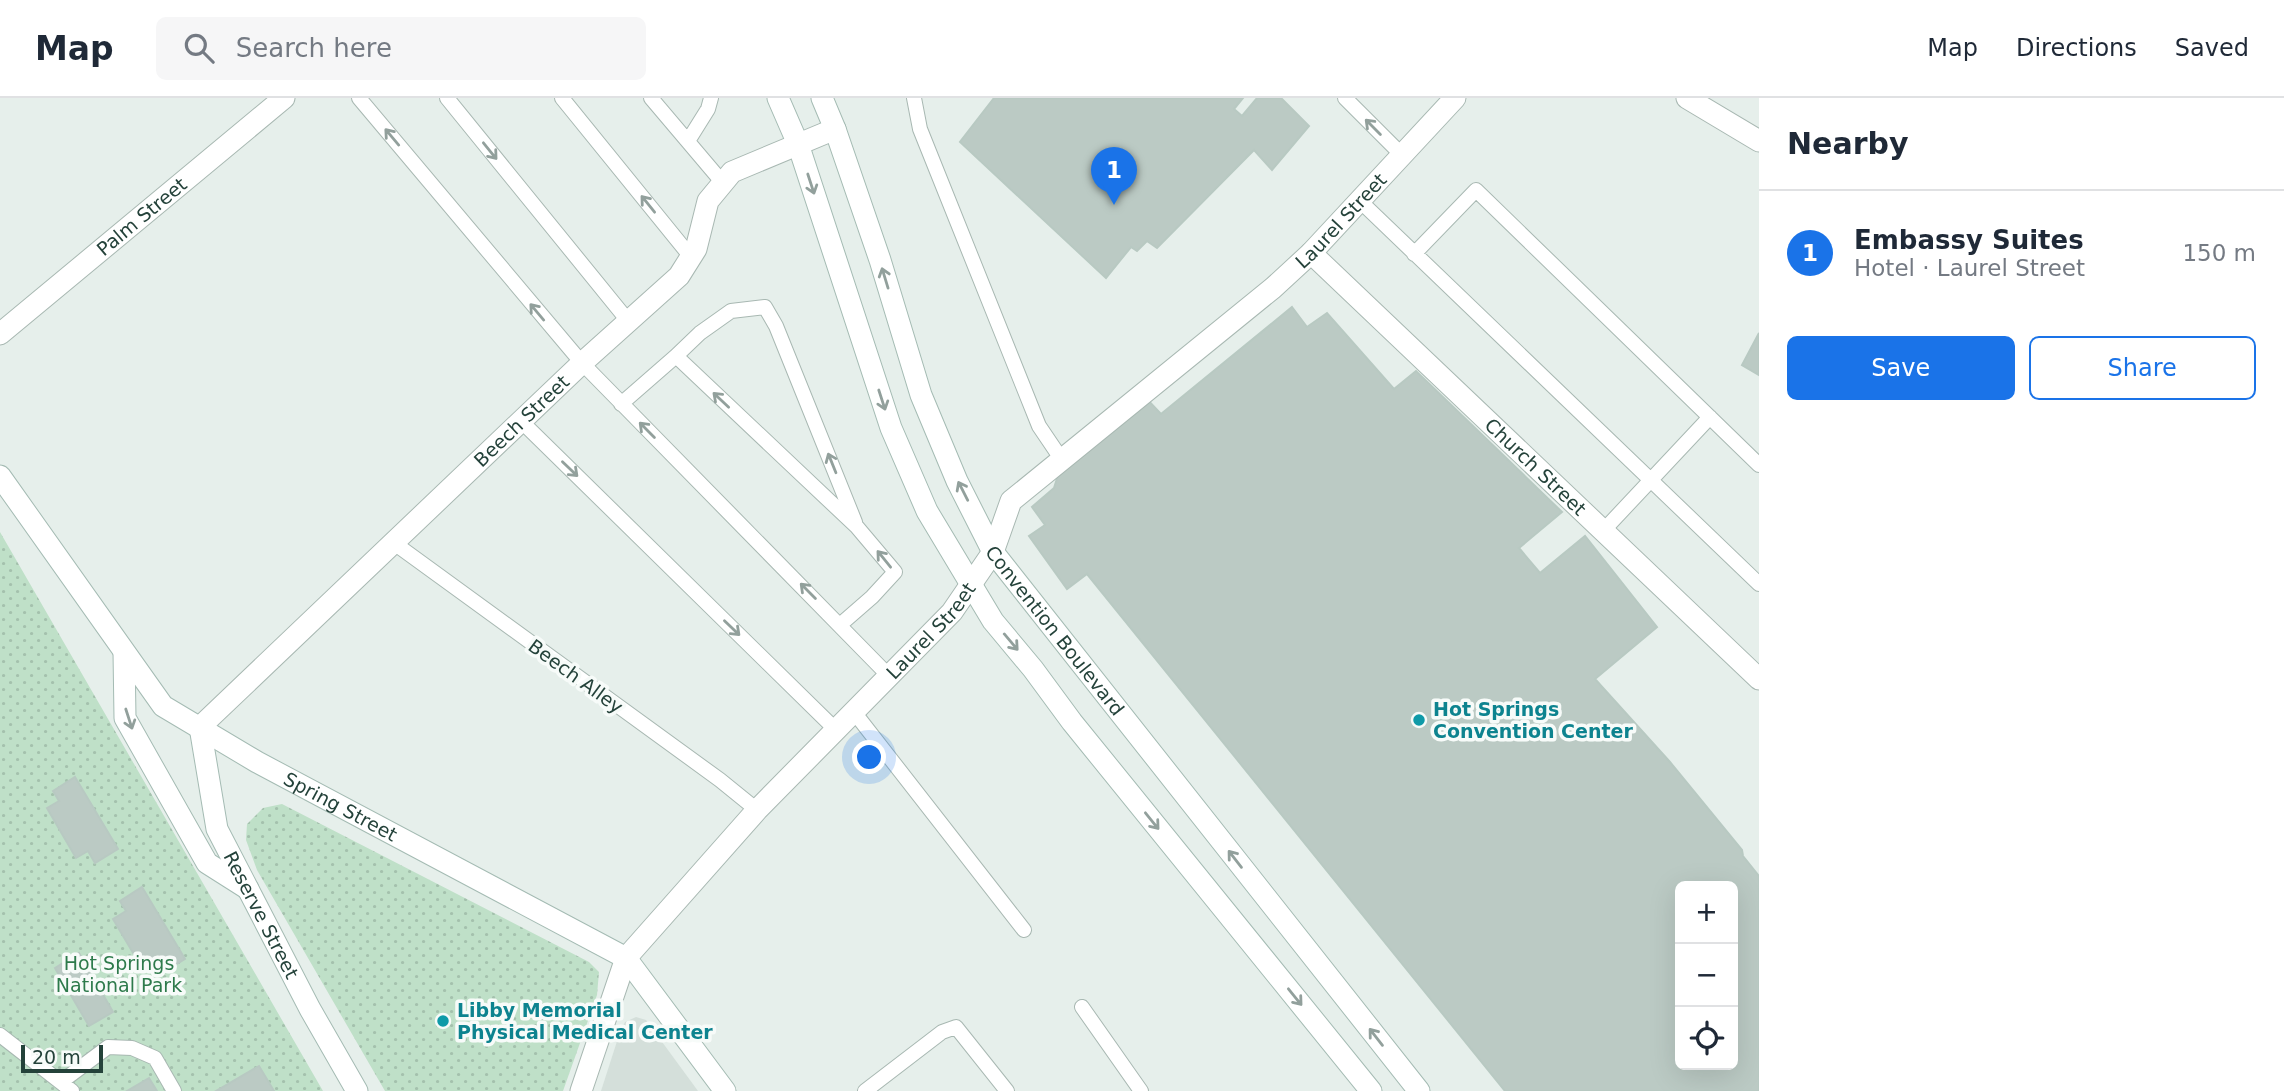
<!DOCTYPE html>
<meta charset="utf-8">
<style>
body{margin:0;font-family:"DejaVu Sans",sans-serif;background:#f6f6f7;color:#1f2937}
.controls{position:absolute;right:21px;bottom:21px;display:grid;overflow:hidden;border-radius:10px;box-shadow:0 7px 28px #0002}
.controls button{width:63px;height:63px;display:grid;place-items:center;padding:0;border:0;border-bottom:2px solid #e0e1e3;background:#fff;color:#1f2937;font:35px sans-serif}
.scale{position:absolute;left:21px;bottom:18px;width:82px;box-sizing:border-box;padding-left:7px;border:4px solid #24423a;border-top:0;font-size:19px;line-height:24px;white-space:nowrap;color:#24423a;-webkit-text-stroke:5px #f7fbf9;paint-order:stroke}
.you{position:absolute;left:870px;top:660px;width:24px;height:24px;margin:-18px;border:5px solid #fff;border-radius:50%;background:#1a73e8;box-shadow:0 0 0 10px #1a73e833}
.badge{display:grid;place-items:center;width:46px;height:46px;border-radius:50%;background:#1a73e8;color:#fff;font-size:23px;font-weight:700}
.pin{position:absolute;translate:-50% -58px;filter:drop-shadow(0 2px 4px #0008)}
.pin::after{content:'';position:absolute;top:37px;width:24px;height:21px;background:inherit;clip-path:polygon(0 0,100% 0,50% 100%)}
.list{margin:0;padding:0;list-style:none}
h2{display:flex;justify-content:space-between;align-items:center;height:91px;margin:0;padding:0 28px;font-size:30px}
h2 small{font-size:23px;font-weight:400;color:#747a83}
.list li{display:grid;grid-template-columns:46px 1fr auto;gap:21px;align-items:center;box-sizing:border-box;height:126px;padding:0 28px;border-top:2px solid #e0e1e3}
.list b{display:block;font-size:26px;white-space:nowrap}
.list p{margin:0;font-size:23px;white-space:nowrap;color:#747a83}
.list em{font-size:23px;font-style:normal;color:#747a83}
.actions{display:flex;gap:14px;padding:21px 28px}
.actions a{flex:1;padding:16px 0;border:2px solid #1a73e8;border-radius:10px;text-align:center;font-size:24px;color:#1a73e8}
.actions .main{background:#1a73e8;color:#fff}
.icon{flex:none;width:38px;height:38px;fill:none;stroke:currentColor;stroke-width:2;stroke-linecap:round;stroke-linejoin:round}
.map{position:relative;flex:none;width:1759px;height:993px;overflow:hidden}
header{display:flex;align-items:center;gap:42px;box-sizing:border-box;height:98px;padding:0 35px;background:#fff;border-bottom:2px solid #e0e1e3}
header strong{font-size:33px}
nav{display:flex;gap:38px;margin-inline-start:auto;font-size:24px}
.search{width:490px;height:63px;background:#f6f6f7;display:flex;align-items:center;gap:18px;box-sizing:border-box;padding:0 24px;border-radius:10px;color:#747a83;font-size:26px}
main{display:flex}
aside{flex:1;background:#fff}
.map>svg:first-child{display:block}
.built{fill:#d4dfda}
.park{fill:url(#park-dots)}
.building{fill:#bbcac4;stroke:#b8c9c2;stroke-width:2;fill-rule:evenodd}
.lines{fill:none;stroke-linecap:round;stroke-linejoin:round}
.lane-casing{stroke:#a8b8b2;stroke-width:16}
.street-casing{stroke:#a8b8b2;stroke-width:23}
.secondary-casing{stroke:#a4bbb3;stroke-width:23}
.lane{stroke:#fff;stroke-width:14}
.street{stroke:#fff;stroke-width:21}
.secondary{stroke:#fff;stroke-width:21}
.oneway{stroke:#92a09c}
.culture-dot{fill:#0f9aa8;stroke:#f7fbf9;stroke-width:2.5}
.labels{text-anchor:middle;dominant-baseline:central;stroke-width:7;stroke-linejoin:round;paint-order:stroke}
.street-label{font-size:19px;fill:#24423a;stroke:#f7fbf9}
.culture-label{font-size:19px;font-weight:bold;fill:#0d838f;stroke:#f7fbf9;text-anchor:start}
.park-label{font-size:19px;fill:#2d7a4b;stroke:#f7fbf9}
</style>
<header>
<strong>Map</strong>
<div class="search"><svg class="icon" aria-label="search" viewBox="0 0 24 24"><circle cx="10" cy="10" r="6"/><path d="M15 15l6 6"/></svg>Search here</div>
<nav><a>Map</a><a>Directions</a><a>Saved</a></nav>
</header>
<main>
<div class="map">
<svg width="1759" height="993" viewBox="0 0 1759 993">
<defs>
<pattern id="park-dots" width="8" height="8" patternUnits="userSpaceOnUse" patternTransform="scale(1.75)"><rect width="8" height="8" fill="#bfe0c8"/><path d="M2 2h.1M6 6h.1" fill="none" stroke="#a4c1ad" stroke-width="1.8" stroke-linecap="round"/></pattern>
</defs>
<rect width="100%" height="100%" fill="#e6efeb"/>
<path class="built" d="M636 919 646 922 698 993H601L620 934 625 924Z"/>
<path class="park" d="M0 434 323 993H0Z
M282 706 589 864 599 874 597 897 563 993H385L257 772 246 742 247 726 263 710Z"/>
<path class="building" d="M994 0H1243L1234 11 1242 18 1257 0H1281L1309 28 1272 72 1254 52 1157 150 1147 143 1137 153 1131 149 1106 180 960 44Z
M1292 209 1307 229 1327 215 1394 291 1416 273 1562 414 1519 450 1540 475 1585 438 1657 529 1595 581 1670 664 1742 752 1743 758 1759 778V993H1505L1087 476 1067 491 1029 438 1045 427 1032 409 1054 390 1060 371 1146 300 1161 316ZM1680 788H1733V967H1680Z
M1759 235V277L1742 267Z
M75 679 118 751 95 765 88 753 76 760 47 710 59 703 53 693Z
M142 789 185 861 162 875 154 863 142 870 113 821 126 813 120 803Z
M79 855 113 914 89 928 55 870Z
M259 968 274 993H216Z
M149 980 157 993H127Z"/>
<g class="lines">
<defs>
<path id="lane" d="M359 0 582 265 889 578
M447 0 629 224
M562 0 691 159
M651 0 723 85
M914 0 920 31 1039 328 1062 362
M1345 0 1402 57
M688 43 708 11 711 0
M1359 102 1759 486
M1414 156 1476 92 1759 367
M676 258 700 235 731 213 765 209 776 228 855 424
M621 306 676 258 857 429 895 474 872 499 841 526
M521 323 835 631
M1603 433 1710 319
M394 445 720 682 757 712
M854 614 1024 832
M1082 909 1141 993
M0 937 72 993
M61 984 108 949 132 950 155 960 174 993
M865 993 942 934 956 929 1007 993"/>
<g id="street">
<path d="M1687 0 1759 43"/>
<path id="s1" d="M1311 155 1759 581"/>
<path id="s2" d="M0 236 284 0"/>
<path id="s3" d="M200 629 582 265 679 178 696 151 708 103 732 74 835 31"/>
<path id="s4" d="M581 993 626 860 757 712 952 514 993 454 1011 403 1273 190 1311 155 1455 0"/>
</g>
<g id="secondary">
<path d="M778 0 798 46 891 330 927 413 993 523 1033 571 1072 624 1371 993"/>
<path id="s5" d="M822 0 835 31 880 162 921 297 957 383 993 454 1419 993"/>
<path id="s6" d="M0 378 163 608 257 664 626 860 725 993"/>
<path d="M124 554 125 620 207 765 248 791"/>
<path id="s7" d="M200 629 217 731 310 911 357 993"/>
</g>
</defs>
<use href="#lane" class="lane-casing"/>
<use href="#street" class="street-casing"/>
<use href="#secondary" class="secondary-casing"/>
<use href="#lane" class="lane"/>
<use href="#street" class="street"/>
<use href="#secondary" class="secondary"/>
</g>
<defs><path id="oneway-shaft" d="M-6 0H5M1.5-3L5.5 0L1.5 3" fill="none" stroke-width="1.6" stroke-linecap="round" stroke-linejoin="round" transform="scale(1.75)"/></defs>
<g class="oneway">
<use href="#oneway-shaft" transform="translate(1373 29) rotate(-135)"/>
<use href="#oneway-shaft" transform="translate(392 39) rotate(-130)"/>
<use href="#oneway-shaft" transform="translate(490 53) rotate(51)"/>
<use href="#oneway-shaft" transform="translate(811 86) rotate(72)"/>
<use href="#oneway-shaft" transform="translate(648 106) rotate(-129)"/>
<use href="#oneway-shaft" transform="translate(885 180) rotate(-107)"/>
<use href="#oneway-shaft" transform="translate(537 214) rotate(-130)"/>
<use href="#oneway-shaft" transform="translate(721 302) rotate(-137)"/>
<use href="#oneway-shaft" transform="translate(882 302) rotate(72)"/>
<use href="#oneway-shaft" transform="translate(647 332) rotate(-135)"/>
<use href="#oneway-shaft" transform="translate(832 365) rotate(-112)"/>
<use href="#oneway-shaft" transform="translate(570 371) rotate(44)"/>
<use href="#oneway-shaft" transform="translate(963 393) rotate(-117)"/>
<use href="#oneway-shaft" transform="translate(884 461) rotate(-129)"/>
<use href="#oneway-shaft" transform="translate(808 493) rotate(-135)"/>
<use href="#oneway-shaft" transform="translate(732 530) rotate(44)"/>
<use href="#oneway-shaft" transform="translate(1011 544) rotate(50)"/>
<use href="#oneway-shaft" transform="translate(129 621) rotate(72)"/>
<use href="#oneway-shaft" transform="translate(1152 723) rotate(51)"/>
<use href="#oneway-shaft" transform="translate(1235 761) rotate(-128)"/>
<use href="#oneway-shaft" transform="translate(1295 899) rotate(51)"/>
<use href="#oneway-shaft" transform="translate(1376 939) rotate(-128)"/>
</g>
<g class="culture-dot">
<circle cx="1419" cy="622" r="7"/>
<circle cx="443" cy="923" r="7"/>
</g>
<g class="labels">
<g class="street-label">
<text stroke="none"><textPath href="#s2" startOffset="184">Palm Street</textPath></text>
<text stroke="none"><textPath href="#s4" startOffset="1176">Laurel Street</textPath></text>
<text stroke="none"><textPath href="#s3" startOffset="444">Beech Street</textPath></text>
<text stroke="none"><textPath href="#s1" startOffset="310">Church Street</textPath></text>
<text stroke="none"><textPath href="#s4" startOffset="588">Laurel Street</textPath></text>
<text stroke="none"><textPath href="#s5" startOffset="586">Convention Boulevard</textPath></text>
<text transform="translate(576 578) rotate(36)">Beech Alley</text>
<text stroke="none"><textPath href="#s6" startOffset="486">Spring Street</textPath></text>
<text stroke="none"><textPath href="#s7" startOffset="200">Reserve Street</textPath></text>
</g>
<g class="culture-label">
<text x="1433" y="611">Hot Springs<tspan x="1433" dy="22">Convention Center</tspan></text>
<text x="457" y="912">Libby Memorial<tspan x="457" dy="22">Physical Medical Center</tspan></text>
</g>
<g class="park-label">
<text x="119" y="865">Hot Springs<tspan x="119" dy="22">National Park</tspan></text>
</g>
</g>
</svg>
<div class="controls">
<button>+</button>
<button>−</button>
<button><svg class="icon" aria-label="locate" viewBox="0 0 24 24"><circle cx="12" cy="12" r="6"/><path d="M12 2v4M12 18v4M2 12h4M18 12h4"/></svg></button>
</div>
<div class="scale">20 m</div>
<div class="you"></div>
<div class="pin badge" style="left:1114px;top:107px">1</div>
</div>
<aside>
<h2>Nearby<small></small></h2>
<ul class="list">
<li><span class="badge">1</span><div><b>Embassy Suites</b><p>Hotel · Laurel Street</p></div><em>150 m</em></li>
</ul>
<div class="actions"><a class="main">Save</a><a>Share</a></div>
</aside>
</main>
